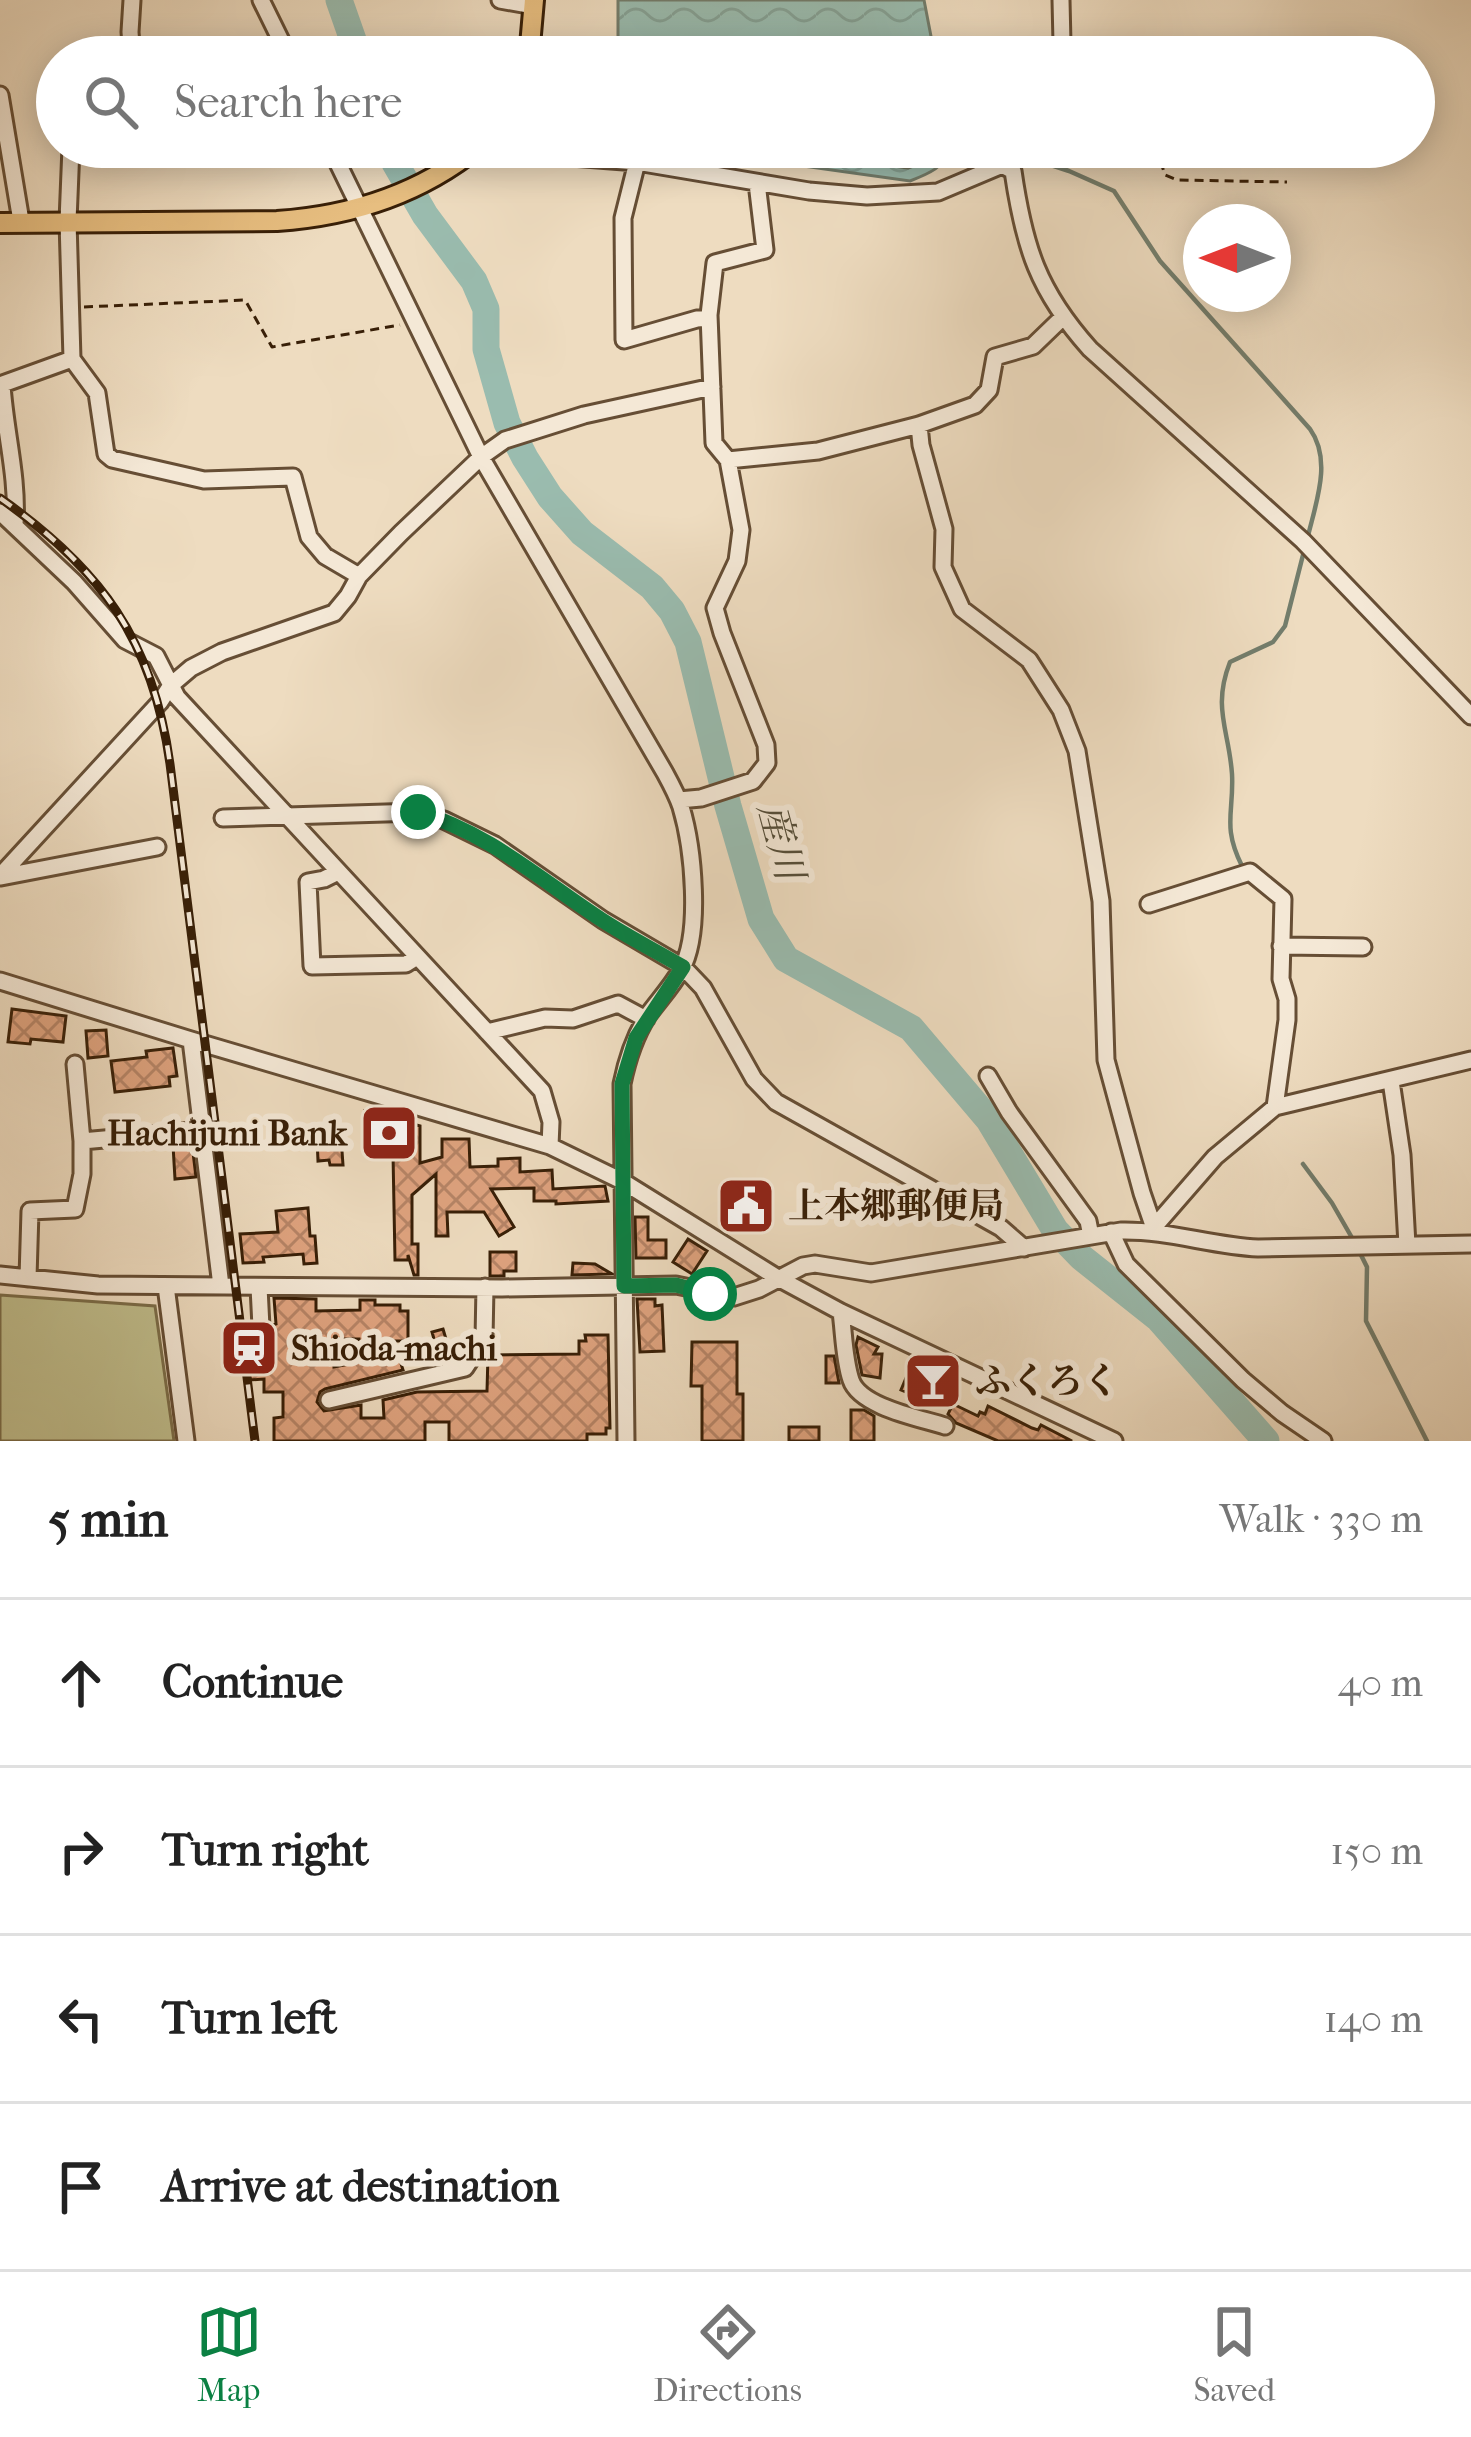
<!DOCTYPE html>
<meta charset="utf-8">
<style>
body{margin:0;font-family:"IM FELL French Canon","Noto Serif JP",serif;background:#f2f2f2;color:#222}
.compass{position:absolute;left:1183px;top:204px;width:108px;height:108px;border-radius:50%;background:#fff;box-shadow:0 6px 30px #0003;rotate:270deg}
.stop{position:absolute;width:36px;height:36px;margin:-27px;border:9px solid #0b8043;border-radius:50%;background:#fff}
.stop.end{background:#0b8043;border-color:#fff;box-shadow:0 3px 12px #0008}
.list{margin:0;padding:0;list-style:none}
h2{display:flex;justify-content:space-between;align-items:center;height:156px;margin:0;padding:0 48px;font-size:51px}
h2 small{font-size:39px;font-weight:400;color:#767676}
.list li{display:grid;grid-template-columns:78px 1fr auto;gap:36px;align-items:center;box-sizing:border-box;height:168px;padding:0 48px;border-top:3px solid #e0e0e0}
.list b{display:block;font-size:45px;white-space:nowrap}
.list em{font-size:39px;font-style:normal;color:#767676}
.icon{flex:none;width:66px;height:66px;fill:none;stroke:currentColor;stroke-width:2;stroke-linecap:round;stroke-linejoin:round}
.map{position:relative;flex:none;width:1471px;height:1441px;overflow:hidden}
.search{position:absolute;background:#fff;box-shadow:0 6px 30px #0003;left:36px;right:36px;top:36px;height:132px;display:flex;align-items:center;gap:30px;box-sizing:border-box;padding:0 42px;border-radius:66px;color:#767676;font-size:45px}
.sheet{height:828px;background:#fff}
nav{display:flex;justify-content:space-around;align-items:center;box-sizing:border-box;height:168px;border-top:3px solid #e0e0e0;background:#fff;font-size:33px;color:#767676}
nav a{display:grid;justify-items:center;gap:6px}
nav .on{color:#0b8043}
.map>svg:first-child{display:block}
.garden{fill:#c0be8d;stroke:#7c6e4a;stroke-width:3}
.water{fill:url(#water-waves);stroke:#737d6c;stroke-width:3}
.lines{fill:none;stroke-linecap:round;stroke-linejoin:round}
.shore{stroke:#696e5b;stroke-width:3}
.stream{stroke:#737d6c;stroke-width:4.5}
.river{stroke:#9abcaf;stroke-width:27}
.building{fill:url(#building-cross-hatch);stroke:#381f07;stroke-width:3;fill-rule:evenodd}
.minor-casing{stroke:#664e35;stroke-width:21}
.major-casing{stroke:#381f07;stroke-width:24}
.path{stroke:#381f07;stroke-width:3;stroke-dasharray:9 6;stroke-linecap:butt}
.minor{stroke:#f4e8d6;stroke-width:15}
.major{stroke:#e7be80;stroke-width:18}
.rail-casing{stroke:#381f07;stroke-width:9}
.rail{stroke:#f4e8d6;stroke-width:4.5;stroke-dasharray:14;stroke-linecap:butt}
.route{stroke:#0b8043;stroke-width:15}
.labels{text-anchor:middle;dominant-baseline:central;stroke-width:12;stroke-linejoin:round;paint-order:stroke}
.poi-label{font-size:36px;font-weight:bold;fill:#381f07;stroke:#f4e8d6;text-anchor:start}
.water-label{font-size:39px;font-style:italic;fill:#554e39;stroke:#f4e8d6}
</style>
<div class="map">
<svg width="1471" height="1441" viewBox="0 0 1471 1441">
<defs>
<pattern id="water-waves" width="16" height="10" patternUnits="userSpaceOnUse" patternTransform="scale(3)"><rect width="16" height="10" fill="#9abcaf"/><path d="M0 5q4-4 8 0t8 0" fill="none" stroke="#85a195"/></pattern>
<pattern id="building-cross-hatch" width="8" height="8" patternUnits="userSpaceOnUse" patternTransform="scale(3)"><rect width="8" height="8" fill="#dfa37f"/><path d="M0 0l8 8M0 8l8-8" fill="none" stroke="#b68466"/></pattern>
</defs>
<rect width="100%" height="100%" fill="#eedcc0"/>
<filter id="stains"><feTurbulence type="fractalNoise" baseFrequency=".00167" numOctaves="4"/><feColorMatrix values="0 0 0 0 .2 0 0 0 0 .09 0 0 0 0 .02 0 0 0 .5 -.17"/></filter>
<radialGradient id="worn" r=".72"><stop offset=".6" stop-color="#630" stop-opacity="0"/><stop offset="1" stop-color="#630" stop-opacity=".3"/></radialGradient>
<path class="garden" d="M0 1295 155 1306 174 1441H0Z"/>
<path class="water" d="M618 0H924L935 57H618Z
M667 147H951C946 167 928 174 910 181Z"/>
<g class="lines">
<path class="shore" d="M745 147 908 168 927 161 938 147"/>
<path class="stream" d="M1011 152 1069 171 1114 191 1160 261 1310 429C1333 461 1315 505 1307 540
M1242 866C1222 826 1234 813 1232 774 1229 730 1212 708 1230 662L1273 642 1285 626 1304 551
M1303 1164 1332 1203 1355 1243
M1360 1253 1367 1267 1366 1321 1427 1441"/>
<path class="river" d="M339 0 359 57
M389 147 395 163 425 215 474 281 486 309V349L507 423 525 458 550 497 582 533 652 587 672 611 688 642 728 806 761 919 786 959 911 1028 989 1120 1055 1230 1081 1257 1159 1319 1266 1441"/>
</g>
<path class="building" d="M12 1009 66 1016 63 1042 31 1039 30 1044 8 1042Z
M106 1030 108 1056 88 1058 86 1031Z
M173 1048 177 1076 169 1077 170 1086 115 1092 111 1061 147 1057 146 1051Z
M365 1111 420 1126V1163L442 1157V1139H469L470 1167 498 1166V1159L520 1158V1172L552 1170 553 1189 605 1186 608 1201 556 1204V1201H534V1188L491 1189 514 1227 499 1236 484 1212H447L448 1236H436V1174L412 1195V1244H418V1275H414L408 1255V1260H395L393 1154 371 1155 369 1126H366Z
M341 1137 343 1165H330L329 1160 318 1161 317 1138Z
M192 1144 196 1177 175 1179 173 1145Z
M308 1208 310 1236H315L317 1263 304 1264 303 1254 263 1257 264 1262 243 1263 240 1234 278 1232 276 1211Z
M635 1217H648V1240H666V1258H636Z
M688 1239 707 1251 692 1274 673 1262Z
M490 1252H516V1271H504V1276H490Z
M573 1263 595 1264 612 1274 572 1275Z
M274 1298 316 1299V1311L360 1310V1300H375V1305H400V1311H408V1341H394L403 1370 325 1389 320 1392 317 1402 324 1411 361 1405V1418H384L383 1400 417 1392 487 1391 488 1355 579 1354V1341H586L585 1335H608L610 1428H606V1434H587V1441H449V1422H425V1441H274V1418L283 1417V1392H264V1379L250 1380 244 1327 249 1326 252 1334 257 1338 268 1336 273 1325 276 1324ZM334 1339H359L360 1362 334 1367Z
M637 1299H655V1306L662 1305 664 1351 640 1352Z
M443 1329 451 1356 428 1363 422 1342 434 1339 432 1332Z
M858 1337 878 1347 874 1354H882L880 1378 862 1375 856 1345Z
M692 1342H737V1394H743V1441H702V1386H691Z
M826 1356H834L839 1383H826Z
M911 1366 938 1378 928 1401 901 1390Z
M953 1404 978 1416 980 1412 985 1414 988 1406 1032 1428 1038 1430 1041 1425 1072 1441H998L956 1423 948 1414Z
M851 1410H864L874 1416V1441H851Z
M789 1427H819V1441H789Z"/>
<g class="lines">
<defs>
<path id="minor" d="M261 0 289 57
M500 0 534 6
M132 57 130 32 132 0
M1051 57 1062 43 1061 0
M0 95 21 221
M71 147 68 221 72 359 97 393 106 454 112 459 204 480 293 477 309 537 325 556 359 576
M281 147H321
M330 147 481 457 665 773C671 784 677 795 681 807 693 847 702 933 681 970 672 986 659 1000 648 1015 634 1037 627 1059 622 1084L626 1441
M517 147 545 155 637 162 809 191 867 196 938 192 1002 165 1006 147
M637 162 623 218 624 340 697 319 709 318
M1002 165 1013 171C1024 247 1038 291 1090 349L1303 541 1471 716
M0 385 72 359
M2 385C5 432 18 476 15 524
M919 425 921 445 944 529 943 567 962 609 1029 660 1061 710 1077 751 1101 901 1106 1060 1142 1193 1155 1231
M728 460 818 451 919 425 975 405 989 390 995 357 1033 346 1062 318
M0 512 74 582 125 640 156 656 177 697 542 1091 551 1122 550 1146
M679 800 701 798 753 781 767 763 766 745 722 633 715 608 737 561 741 530 728 460 714 443 709 315 715 263 765 250 757 183
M223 818 418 812 444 820 495 845 603 920 683 967 703 988 754 1079 776 1102 1001 1228 1024 1248
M338 872 324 879 308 882 312 966 406 964 417 957
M0 876 160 702 171 685 191 668 222 652 334 613 348 596 359 576 401 533 481 457 505 440 584 415 712 387
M1 877 157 847
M1149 904 1250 872 1283 899 1281 979 1287 999V1020L1275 1107
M1281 946 1363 947
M0 981 191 1040 550 1146 622 1181 778 1278 841 1312 1114 1441
M487 1032 545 1018 573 1019 618 1004 646 1019
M191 1040 221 1286
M75 1064 82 1141 204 1130
M988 1076 1009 1112 1088 1221 1091 1236
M1391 1081 1402 1155 1407 1245
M1155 1226 1215 1157 1275 1107 1471 1060
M1111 1232 1126 1264 1243 1380 1282 1413 1323 1441
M0 1275 98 1285 502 1288 676 1285 734 1297 759 1289 803 1266 815 1264 871 1273 1121 1231C1168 1230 1212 1246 1258 1248L1471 1244
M28 1278 30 1211 75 1209 82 1174V1141
M166 1286 186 1441
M259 1287 261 1327
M841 1312C844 1334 844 1359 851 1380 860 1407 920 1418 945 1426
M329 1400 465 1368 484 1339 485 1287"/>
<path id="major" d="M529 57 534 0
M0 223 277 221C351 216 420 194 478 147"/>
</defs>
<use href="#minor" class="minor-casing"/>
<use href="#major" class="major-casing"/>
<path class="path" d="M1072 52 1082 57
M1156 147 1165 175 1177 180 1287 182
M84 307 245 300 272 347 400 325"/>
<use href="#minor" class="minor"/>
<use href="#major" class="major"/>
<defs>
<path id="rail" d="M0 498C101 569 153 640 170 764L255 1441"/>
</defs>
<use href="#rail" class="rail-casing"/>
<use href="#rail" class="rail"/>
</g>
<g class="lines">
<path class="route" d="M418 812C489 833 542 881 602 920 628 937 656 951 683 967L636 1038 622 1084 624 1286 676 1285 710 1294"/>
</g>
<defs>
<symbol id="bank-square" viewBox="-11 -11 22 22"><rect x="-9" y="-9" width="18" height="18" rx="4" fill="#8f2418" stroke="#f4e8d6"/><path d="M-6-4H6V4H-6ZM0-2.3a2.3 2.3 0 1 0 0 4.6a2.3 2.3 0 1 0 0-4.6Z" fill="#fff"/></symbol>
<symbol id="civic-square" viewBox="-11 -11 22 22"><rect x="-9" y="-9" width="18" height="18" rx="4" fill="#8f2418" stroke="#f4e8d6"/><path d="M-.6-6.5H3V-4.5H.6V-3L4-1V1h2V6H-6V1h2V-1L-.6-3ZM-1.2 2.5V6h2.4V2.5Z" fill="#fff"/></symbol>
<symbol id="station-square" viewBox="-11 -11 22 22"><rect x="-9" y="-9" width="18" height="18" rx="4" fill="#8f2418" stroke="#f4e8d6"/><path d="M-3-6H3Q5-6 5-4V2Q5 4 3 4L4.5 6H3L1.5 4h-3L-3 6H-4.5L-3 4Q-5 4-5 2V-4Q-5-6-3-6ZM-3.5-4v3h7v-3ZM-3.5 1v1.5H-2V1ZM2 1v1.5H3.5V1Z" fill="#fff"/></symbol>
<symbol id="bar-square" viewBox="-11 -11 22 22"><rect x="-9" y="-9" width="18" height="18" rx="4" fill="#8f2418" stroke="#f4e8d6"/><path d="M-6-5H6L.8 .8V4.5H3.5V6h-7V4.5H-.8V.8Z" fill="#fff"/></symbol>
</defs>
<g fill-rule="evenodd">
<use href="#bank-square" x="356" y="1100" width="66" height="66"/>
<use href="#civic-square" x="713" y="1173" width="66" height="66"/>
<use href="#station-square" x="216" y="1315" width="66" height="66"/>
<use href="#bar-square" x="900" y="1348" width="66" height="66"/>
</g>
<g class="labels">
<g class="poi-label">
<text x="347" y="1133" text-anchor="end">Hachijuni Bank</text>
<text x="788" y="1206">上本郷郵便局</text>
<text x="291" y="1348">Shioda-machi</text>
<text x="975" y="1381">ふくろく</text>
</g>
<g class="water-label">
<text transform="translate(781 841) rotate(75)">産川</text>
</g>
</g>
<rect width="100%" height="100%" filter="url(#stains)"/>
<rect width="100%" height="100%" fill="url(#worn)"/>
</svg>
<svg class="compass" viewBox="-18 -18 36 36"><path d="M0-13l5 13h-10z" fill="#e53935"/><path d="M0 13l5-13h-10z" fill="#767676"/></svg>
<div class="stop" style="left:710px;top:1294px"></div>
<div class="stop end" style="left:418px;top:812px"></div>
<div class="search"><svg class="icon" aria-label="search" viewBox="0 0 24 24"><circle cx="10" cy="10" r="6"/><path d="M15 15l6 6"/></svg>Search here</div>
</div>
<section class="sheet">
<h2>5 min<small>Walk · 330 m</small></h2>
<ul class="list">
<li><svg class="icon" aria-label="ahead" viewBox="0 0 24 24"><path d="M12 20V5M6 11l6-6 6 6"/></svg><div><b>Continue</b></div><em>40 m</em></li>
<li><svg class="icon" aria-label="right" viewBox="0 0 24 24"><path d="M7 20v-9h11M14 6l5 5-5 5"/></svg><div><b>Turn right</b></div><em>150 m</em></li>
<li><svg class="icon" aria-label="left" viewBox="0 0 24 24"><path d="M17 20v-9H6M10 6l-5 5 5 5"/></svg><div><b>Turn left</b></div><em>140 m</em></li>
<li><svg class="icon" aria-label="arrive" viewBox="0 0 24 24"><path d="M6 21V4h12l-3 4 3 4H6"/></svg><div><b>Arrive at destination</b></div></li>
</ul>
</section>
<nav>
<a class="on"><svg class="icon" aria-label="map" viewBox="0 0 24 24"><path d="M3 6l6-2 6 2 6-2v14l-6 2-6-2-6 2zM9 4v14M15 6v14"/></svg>Map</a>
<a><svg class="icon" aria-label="directions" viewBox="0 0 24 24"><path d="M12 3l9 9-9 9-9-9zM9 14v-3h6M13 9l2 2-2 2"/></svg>Directions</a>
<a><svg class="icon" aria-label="saved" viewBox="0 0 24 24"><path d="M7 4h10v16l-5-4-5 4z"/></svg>Saved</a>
</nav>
